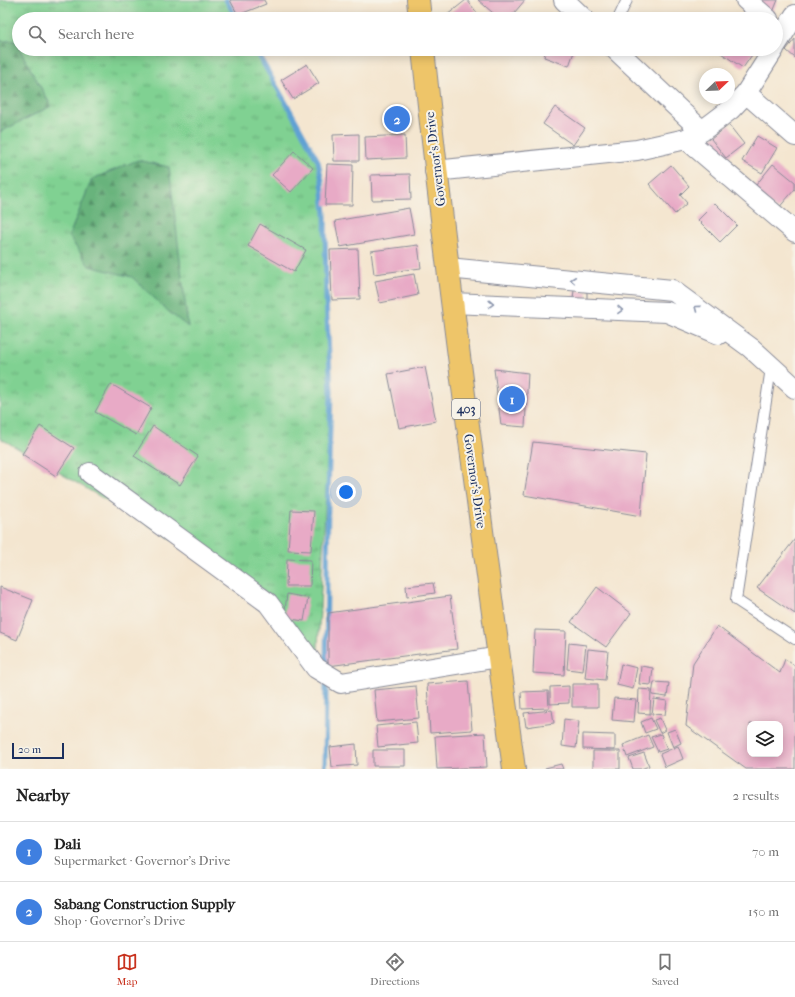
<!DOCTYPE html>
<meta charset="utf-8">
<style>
body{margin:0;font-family:"IM FELL French Canon",serif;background:#f2f2f2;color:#222}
.controls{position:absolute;right:12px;bottom:12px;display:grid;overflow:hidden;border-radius:8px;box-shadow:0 2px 10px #0003}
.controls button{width:36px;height:36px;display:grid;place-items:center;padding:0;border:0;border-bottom:1px solid #e0e0e0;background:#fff;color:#222;font:20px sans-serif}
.compass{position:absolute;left:699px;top:68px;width:36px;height:36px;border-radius:50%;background:#fff;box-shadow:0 2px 10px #0003;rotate:67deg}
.scale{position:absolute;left:12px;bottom:10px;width:52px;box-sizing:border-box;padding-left:4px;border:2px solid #1b2f5e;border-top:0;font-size:11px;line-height:14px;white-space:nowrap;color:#1b2f5e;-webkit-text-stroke:3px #f7f3e8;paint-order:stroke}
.you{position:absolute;left:346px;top:492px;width:14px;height:14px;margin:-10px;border:3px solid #fff;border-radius:50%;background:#1a73e8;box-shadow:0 0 0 6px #1a73e833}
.badge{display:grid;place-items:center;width:26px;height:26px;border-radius:50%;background:#c8321e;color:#fff;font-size:13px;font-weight:700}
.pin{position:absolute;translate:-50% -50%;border:2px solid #fff;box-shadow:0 1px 4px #0006}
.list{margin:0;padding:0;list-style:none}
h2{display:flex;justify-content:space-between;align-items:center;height:52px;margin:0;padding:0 16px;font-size:17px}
h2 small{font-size:13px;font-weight:400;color:#767676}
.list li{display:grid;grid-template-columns:26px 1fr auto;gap:12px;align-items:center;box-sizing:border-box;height:60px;padding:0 16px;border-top:1px solid #e0e0e0}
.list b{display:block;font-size:15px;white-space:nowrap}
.list p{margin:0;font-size:13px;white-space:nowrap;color:#767676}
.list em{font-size:13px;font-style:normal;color:#767676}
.icon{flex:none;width:22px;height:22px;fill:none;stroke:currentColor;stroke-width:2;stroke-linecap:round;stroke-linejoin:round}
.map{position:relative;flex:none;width:795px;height:769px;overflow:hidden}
.search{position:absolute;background:#fff;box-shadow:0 2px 10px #0003;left:12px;right:12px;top:12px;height:44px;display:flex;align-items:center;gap:10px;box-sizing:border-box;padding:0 14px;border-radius:22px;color:#767676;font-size:15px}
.sheet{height:172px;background:#fff}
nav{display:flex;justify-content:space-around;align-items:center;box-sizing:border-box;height:56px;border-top:1px solid #e0e0e0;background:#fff;font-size:11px;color:#767676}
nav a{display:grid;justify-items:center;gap:2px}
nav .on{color:#c8321e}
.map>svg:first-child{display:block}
.grass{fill:url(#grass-tufts);stroke:#4e8078}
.forest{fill:url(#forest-firs);stroke:#42716d}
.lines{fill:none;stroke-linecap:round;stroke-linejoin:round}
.stream{stroke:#60a1d3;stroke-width:5}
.building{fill:#e8aac6;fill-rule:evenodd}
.service-casing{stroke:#888a97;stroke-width:12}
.minor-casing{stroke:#888a97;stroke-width:22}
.primary-casing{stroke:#888a97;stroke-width:24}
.service{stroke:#fff;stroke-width:10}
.minor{stroke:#fff;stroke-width:20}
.primary{stroke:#eec569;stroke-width:22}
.oneway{stroke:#8d97ae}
.labels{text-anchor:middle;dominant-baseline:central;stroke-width:4;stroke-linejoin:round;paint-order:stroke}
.shield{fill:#f7f3e8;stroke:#5d6a87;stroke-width:1}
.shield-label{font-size:12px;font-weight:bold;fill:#1b2f5e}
.street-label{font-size:13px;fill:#1b2f5e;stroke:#f7f3e8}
</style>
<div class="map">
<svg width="795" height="769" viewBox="0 0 795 769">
<defs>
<pattern id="grass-tufts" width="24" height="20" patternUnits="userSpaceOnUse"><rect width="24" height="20" fill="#80d192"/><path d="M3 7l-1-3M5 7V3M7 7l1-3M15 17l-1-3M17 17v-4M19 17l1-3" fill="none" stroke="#68aa7a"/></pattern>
<pattern id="forest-firs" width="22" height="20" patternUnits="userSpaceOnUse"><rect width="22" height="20" fill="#68b37c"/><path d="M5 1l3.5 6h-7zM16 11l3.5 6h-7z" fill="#559269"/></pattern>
</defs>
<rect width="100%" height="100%" fill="#f7f3e8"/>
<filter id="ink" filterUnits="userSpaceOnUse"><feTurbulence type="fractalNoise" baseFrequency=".025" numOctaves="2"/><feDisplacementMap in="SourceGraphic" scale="8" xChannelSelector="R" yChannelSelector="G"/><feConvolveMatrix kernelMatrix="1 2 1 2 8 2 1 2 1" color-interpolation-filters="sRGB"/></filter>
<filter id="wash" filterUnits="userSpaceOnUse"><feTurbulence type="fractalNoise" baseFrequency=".012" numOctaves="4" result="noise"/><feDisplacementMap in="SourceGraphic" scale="16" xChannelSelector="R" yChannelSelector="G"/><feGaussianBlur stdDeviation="0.9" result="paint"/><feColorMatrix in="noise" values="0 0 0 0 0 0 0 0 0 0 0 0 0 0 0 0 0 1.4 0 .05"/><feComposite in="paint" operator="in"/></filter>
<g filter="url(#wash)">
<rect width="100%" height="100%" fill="#f4e6d0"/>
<path class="grass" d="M0 0H226L237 19H19V49L15 41H0Z
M19 49H255L290 110 318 161 322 181 325 214 331 392 317 668 268 603 217 565 0 438V132L51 106Z"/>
<path class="forest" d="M0 41H15L51 106 0 132Z
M138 160 169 167 188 327 169 312 132 277 89 266 69 236 92 179Z"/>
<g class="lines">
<path class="stream" d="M226 0 237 19
M255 49 290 110 318 161 322 181 325 214 326 299 331 392 328 495 326 668
M325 769 326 682"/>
</g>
<g id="blocks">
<path class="building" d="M230 0H264L266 4 238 15Z
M466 0H467L482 19H442Z
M478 0H525L509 19H500Z
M745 0H778L773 12Z
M795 39V58L786 50Z
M546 49H575L569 66 544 57Z
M715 49H756L743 68Z
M307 64 319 83 293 99 281 80Z
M555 107 585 128 573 145 543 124Z
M729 125 744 144 726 158 711 139Z
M359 134V161H334L333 135Z
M405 135 406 158 366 160 365 137Z
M757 136 777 148 762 173 742 161Z
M294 151 313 168 291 192 272 175Z
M327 164 353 165 352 205H325Z
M773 164 795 182V189L777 210 752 190Z
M671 165 689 186 680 195 687 203 675 214 649 184Z
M410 174 411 199 372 200 371 175Z
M715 203 737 225 720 242 698 220Z
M409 208 414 234 340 247 335 221Z
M260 224 306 250 294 272 248 246Z
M418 245 421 268 374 274 371 251Z
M358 249 360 299 332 300 330 250Z
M414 274 418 295 380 303 375 281Z
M574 290 587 292V300L573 299Z
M425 367 436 421 399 428 388 374Z
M494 369 528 373 525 427 501 425Z
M111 384 151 408 136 435 95 412Z
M40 426 74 448 56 476 22 454Z
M153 426 198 456 180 485 134 456Z
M533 442 646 454 641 516 524 495Z
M291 510 314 511 311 551 288 550Z
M795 539V614L757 588Z
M287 559 311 560 310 586H286Z
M433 583 435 593 407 597 406 586Z
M0 587 33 600 17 640 0 633Z
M597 587 631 613 606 647 571 622Z
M287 594 308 598 304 621 284 618Z
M450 596 457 649 328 666V613Z
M717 626 780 673 785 659 795 666V769H746L686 726 693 663ZM750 724H780V754H750Z
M535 630 566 631 564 675 533 673Z
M569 643 586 645 583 671 567 669Z
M588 649 608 651 605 680 585 678Z
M621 664 637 668 633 689 617 685Z
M641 666 653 668 651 685 639 684Z
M468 681 472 730 430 733 427 684Z
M654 682 669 683 667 697 652 695Z
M572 684H598V707H572Z
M416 686 419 718 377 722 374 690Z
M569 686V703L550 704V687Z
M639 689 651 690 650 714 638 713Z
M548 691 549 708 522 709 521 692Z
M614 698 636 700 634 722 612 720Z
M654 699 667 701 665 715 652 714Z
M552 710 554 723 526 727 524 713Z
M651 718 656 729 645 733 641 722Z
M660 718 665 730 660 733 654 720Z
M564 719 579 721 576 748 562 746Z
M416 722 418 743 378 747 376 726Z
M675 729 681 743 673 747 667 732Z
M485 733 487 767 437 769 435 736Z
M583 734 615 735V750L583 749Z
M661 734 667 749 658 752 651 737Z
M648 735 653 747 627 757 623 745Z
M356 744 357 765 332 767 330 747Z
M678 746 683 759 665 767 660 754Z
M373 750H405V766H373Z
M593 751H620V769H593Z
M644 753 649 766 641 769H633L629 758Z
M561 764 563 769H545V768Z"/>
</g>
</g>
<g filter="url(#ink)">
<use href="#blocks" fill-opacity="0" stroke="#888a97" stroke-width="1"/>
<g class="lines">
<defs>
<path id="service" d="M618 19 627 0
M771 368 736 600 795 639"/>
<path id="minor" d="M564 0 584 19
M746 0 768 19
M776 45 795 15
M615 49 702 131
M746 93 795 136
M686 139 795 232
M435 171 637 150 686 139 702 131 731 109 746 93 774 49
M448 268 672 290 751 348 795 388
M452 303 667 312 719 334
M90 473 268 603 316 668 341 683 499 657"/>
<path id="primary" d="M418 0 420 19
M423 49C448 290 482 529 514 769"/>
</defs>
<use href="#service" class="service-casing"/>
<use href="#minor" class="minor-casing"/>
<use href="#primary" class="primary-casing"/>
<use href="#service" class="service"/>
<use href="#minor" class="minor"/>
<use href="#primary" class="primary"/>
</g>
<defs><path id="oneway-chevron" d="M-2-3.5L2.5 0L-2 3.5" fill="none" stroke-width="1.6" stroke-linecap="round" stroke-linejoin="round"/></defs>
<g class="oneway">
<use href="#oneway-chevron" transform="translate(573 280) rotate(-174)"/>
<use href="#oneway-chevron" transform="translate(491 304) rotate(2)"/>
<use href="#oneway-chevron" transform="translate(697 308) rotate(-143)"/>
<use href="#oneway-chevron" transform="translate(620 310) rotate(2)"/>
</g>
</g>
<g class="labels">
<rect class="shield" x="452" y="399" width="28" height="20" rx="3"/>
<g class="shield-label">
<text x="466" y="409">403</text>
</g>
<g class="street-label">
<text transform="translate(435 159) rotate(-97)">Governor's Drive</text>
<text transform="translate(475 481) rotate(82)">Governor's Drive</text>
</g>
</g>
</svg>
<div class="controls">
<button><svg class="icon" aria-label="layers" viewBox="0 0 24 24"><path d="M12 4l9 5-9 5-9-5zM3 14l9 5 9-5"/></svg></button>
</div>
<svg class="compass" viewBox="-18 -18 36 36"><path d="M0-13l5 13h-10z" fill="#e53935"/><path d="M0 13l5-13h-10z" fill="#767676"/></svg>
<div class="scale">20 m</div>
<div class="you"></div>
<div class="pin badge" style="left:512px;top:399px;background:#3f7fe0">1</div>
<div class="pin badge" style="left:397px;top:119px;background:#3f7fe0">2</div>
<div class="search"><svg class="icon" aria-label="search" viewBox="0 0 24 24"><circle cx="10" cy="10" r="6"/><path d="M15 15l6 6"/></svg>Search here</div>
</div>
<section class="sheet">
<h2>Nearby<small>2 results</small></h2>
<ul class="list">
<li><span class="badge" style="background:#3f7fe0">1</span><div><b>Dali</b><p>Supermarket · Governor's Drive</p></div><em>70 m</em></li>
<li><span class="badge" style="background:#3f7fe0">2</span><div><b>Sabang Construction Supply</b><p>Shop · Governor's Drive</p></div><em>150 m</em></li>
</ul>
</section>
<nav>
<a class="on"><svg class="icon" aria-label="map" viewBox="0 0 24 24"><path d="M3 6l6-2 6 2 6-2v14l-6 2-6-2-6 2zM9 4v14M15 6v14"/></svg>Map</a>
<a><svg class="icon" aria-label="directions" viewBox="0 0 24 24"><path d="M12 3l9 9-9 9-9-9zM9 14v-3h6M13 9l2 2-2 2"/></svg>Directions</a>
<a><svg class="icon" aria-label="saved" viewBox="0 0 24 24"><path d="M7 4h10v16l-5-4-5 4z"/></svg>Saved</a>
</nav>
